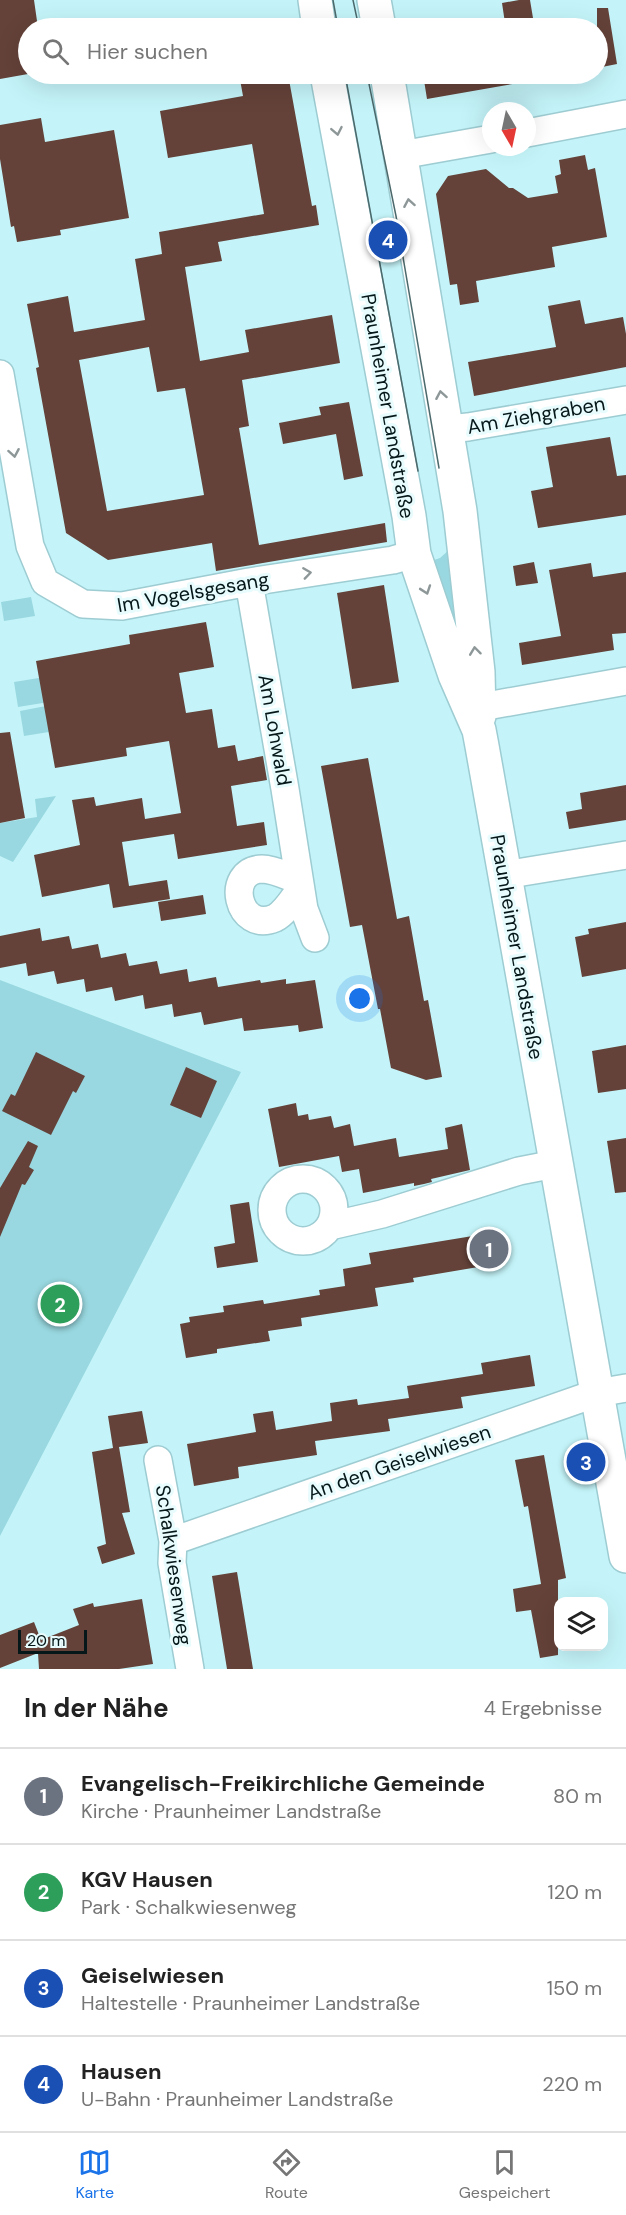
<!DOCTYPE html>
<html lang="de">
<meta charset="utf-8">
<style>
body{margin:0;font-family:"DM Sans",sans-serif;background:#f6f6f6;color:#222}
.controls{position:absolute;right:18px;bottom:18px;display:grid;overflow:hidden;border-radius:12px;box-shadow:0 6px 24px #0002}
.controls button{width:54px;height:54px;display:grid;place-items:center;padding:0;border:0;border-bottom:2px solid #e0e0e0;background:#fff;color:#222;font:30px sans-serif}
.compass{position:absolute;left:482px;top:102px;width:54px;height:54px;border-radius:50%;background:#fff;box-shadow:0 6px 24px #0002;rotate:171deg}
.scale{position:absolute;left:18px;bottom:15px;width:69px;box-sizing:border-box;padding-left:6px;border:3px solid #051719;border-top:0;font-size:16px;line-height:21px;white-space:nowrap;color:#051719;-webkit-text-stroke:4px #e8fbfd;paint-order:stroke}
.you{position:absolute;left:360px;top:999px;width:21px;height:21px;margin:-15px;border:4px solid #fff;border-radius:50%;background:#1a73e8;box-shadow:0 0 0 9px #1a73e833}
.badge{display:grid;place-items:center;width:39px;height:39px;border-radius:50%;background:#1a73e8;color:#fff;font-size:20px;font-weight:700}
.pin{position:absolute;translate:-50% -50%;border:3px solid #fff;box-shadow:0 2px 6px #0006}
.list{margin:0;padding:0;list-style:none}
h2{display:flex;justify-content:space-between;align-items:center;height:78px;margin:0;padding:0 24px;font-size:26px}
h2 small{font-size:20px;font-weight:400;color:#767676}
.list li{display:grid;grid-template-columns:39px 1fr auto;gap:18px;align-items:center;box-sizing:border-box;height:96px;padding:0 24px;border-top:2px solid #e0e0e0}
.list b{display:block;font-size:22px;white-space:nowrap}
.list p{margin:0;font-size:20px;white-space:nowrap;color:#767676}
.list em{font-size:20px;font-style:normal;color:#767676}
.icon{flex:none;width:33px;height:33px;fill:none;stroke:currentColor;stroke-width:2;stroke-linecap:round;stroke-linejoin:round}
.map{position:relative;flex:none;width:626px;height:1669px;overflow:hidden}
.search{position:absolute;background:#fff;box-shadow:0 6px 24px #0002;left:18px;right:18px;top:18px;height:66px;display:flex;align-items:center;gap:15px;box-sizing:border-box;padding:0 21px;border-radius:33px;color:#767676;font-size:22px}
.sheet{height:462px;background:#fff}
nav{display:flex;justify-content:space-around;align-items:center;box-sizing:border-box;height:84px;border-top:2px solid #e0e0e0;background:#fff;font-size:16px;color:#767676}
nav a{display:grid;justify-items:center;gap:3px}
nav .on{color:#1a73e8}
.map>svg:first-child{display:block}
.green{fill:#99d8e0}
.building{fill:#644239;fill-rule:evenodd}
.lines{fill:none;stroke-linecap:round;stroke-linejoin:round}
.street-casing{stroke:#9dccd2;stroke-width:30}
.secondary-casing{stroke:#9dccd2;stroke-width:36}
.street{stroke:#fff;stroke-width:27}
.secondary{stroke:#fff;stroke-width:33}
.tram{stroke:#4c696c;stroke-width:1.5}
.oneway{stroke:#8e9798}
.labels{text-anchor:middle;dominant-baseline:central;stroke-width:6;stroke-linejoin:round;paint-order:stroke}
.street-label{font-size:20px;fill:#051719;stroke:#e8fbfd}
</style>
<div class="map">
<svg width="626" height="1669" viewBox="0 0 626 1669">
<rect width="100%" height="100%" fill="#c4f4f9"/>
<path class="green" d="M450 549 472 687 431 561 440 558Z
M31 597 35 616 4 621 1 602Z
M45 677 49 702 18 707 14 682Z
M51 705 55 731 24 736 20 711Z
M56 796 13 862 0 856V823L37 817 35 799Z
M0 980 241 1072 0 1536Z"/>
<path class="building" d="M0 0H34L38 28H28V74L0 79Z
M519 0H530L533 18 505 23 502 3Z
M597 8H608L617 64 597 68Z
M239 74H288L312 206 316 205 319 225 218 242 222 261 185 267 200 361 249 352 245 330 332 315 340 363 242 380 249 426 239 428 259 545 385 523 387 542 216 571 212 543 108 560 66 533 36 368 39 367 27 304 68 296 74 332 145 320 135 259 162 254 159 232 264 214 252 144 168 158 160 111 243 96ZM149 347 157 392 185 388 204 495 107 511 79 360Z
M423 74H517L518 83 427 99Z
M41 118 45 142 114 130 129 218 60 230 61 235 17 242 14 226 11 227 0 159V125Z
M585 155 588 170 595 168 607 237 552 247 555 267 476 281 479 302 460 305 457 284 450 285 436 194 448 176 486 169 509 188H513L528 198 558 193 555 176 561 174 559 160Z
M580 300 585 324 623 317 626 334V367L474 396 468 362 556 347 548 306Z
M349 402 363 476 344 480 336 434 283 444 279 423 321 415 319 407Z
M610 437 617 476 626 475V515L538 528 531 491 553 487 546 447Z
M534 562 538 583 516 586 513 566Z
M591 563 593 577 626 572V633L612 634 614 650 522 665 519 643 561 636 549 570Z
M384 585 399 682 352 689 337 593Z
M206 622 214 667 179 673 186 713 212 709 218 748 235 745 238 761 263 756 267 780 231 786 237 826 264 822 267 845 178 859 174 834 122 842 129 886 167 880 170 899 113 908 109 884 42 897 34 855 80 845 72 800 94 797 96 806 142 798 145 819 181 813 169 741 126 748 127 756 55 768 36 661 130 644 129 635Z
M10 732 25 818 0 823V733Z
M368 758 397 919 409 916 424 1001 428 1000 442 1077 426 1080 391 1068 380 1009H378L362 925 350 927 321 766Z
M626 785V820L569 829 566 812 582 809 580 793Z
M203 895 206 914 161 921 158 902Z
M626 922V969L582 977 575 937 589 934 588 929Z
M40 928 42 941 69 936 72 949 98 944 101 958 126 953 129 966 157 961 160 974 187 969 189 982 216 977 218 987 260 980 261 983 286 979V984L315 980 323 1028 299 1032 298 1025 244 1031 242 1018 204 1025 201 1012 174 1017 172 1004 145 1009 143 995 115 1001 112 987 86 992 84 979 57 984 54 971 28 976 26 963 0 968V936Z
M626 1045V1089L598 1093 592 1051Z
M36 1052 85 1076 76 1093 73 1091 51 1135 2 1111 11 1094 15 1096Z
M186 1067 217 1081 201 1118 170 1105Z
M296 1103 298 1116 308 1114 309 1120 331 1116 334 1128 350 1124 354 1146 396 1138 399 1157 448 1149 445 1128 462 1124 470 1170 431 1179 432 1182 424 1184 414 1186V1183L363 1193 359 1169 342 1172 339 1156 279 1167 268 1109Z
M626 1138V1192L615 1193 607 1141Z
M28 1141 38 1146 29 1167 34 1170 25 1185 22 1184 0 1237V1188Z
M249 1202 258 1262 217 1268 214 1247 235 1243 230 1205Z
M491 1233 496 1264 413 1278 414 1282 375 1288 378 1306 301 1318 302 1326 268 1331 270 1341 217 1349V1353L186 1358 180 1324 190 1322 189 1317 224 1312 223 1306 263 1300 264 1304 320 1295 319 1290 345 1286 343 1269 371 1264 369 1253Z
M530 1355 535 1386 461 1397 463 1408 388 1419 390 1431 315 1441 317 1455 238 1467 239 1478 194 1486 187 1444 256 1432 253 1414 273 1411 276 1430 332 1421 330 1403 357 1399 358 1405 409 1398 407 1386 483 1374 481 1363Z
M142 1411 148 1443 119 1447 130 1512 122 1513 135 1554 102 1564 97 1547 106 1544 92 1452 113 1448 108 1416Z
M544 1455 566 1578 558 1580V1655L540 1658 531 1610 516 1612 513 1589 541 1584 528 1506 524 1507 515 1460Z
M237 1572 253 1669H227L219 1620 212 1576Z
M142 1599 153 1664 119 1669H39L38 1653 0 1668V1635L34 1622 41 1640 79 1625 73 1609 93 1603 94 1607Z"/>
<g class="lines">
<defs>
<path id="street" d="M527 133 626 114
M401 155 491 139
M0 374 30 546 45 582 83 604 122 606 249 582 393 560 414 554
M447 429 468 427 626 400
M249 582 285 789 304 909 315 938
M470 709 626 681
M504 875 626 855
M298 880C287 876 274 869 262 869 224 870 237 934 275 918 285 913 293 899 300 890
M272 1210a31 31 0 1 1 62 0a31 31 0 1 1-62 0Z
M330 1226 382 1214 519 1171 555 1164
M158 1460 173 1541 172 1563 190 1669
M173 1541 597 1393 626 1388"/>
<path id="secondary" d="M315 0 319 28
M374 0 379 28
M327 74 409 516 414 554 455 675 479 730 482 746 626 1556
M387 74 460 511 478 672 479 716"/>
</defs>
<use href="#street" class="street-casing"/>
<use href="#secondary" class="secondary-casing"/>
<use href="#street" class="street"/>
<use href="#secondary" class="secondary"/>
<path class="tram" d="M333 0 338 28
M353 0 359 28
M345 74 418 471
M367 74 396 216 439 468"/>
</g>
<defs><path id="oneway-chevron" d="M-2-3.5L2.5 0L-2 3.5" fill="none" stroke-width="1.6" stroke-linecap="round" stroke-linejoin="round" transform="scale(1.5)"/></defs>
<g class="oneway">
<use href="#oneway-chevron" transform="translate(337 131) rotate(79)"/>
<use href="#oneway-chevron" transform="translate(409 203) rotate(-100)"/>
<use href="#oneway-chevron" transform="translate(441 395) rotate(-100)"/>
<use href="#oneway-chevron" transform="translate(14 453) rotate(80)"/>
<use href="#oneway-chevron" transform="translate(307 573) rotate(-8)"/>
<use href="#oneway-chevron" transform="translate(426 590) rotate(71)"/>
<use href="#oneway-chevron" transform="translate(475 651) rotate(-97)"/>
</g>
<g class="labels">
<g class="street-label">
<text transform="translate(388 406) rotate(80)">Praunheimer Landstraße</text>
<text transform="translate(536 415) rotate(-10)">Am Ziehgraben</text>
<text transform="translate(193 592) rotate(-10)">Im Vogelsgesang</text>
<text transform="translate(275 730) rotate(80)">Am Lohwald</text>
<text transform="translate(517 947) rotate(80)">Praunheimer Landstraße</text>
<text transform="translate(399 1462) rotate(-19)">An den Geiselwiesen</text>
<text transform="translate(174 1565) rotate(82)">Schalkwiesenweg</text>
</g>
</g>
</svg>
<div class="controls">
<button><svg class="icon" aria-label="layers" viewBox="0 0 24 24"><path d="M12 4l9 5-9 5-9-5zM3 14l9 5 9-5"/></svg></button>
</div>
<svg class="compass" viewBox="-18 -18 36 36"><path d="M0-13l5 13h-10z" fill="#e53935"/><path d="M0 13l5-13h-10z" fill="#767676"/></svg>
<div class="scale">20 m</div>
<div class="you"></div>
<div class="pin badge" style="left:489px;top:1249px;background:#6b7280">1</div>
<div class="pin badge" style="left:60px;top:1304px;background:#2e9e5b">2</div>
<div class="pin badge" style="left:586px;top:1462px;background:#1a4fb4">3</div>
<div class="pin badge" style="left:388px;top:240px;background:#1a4fb4">4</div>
<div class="search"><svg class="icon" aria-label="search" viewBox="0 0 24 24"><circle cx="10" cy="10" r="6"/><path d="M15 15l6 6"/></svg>Hier suchen</div>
</div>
<section class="sheet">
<h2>In der Nähe<small>4 Ergebnisse</small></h2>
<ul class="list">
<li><span class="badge" style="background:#6b7280">1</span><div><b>Evangelisch-Freikirchliche Gemeinde</b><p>Kirche · Praunheimer Landstraße</p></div><em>80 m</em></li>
<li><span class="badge" style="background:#2e9e5b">2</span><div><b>KGV Hausen</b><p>Park · Schalkwiesenweg</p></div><em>120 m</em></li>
<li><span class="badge" style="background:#1a4fb4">3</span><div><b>Geiselwiesen</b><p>Haltestelle · Praunheimer Landstraße</p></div><em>150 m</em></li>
<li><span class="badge" style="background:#1a4fb4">4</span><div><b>Hausen</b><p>U-Bahn · Praunheimer Landstraße</p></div><em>220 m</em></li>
</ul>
</section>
<nav>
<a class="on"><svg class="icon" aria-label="map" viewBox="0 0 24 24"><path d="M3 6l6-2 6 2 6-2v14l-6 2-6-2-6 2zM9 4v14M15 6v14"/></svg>Karte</a>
<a><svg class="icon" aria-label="directions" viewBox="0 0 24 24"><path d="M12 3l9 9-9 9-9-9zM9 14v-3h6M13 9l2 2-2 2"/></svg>Route</a>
<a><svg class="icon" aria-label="saved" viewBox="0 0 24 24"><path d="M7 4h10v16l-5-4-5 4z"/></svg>Gespeichert</a>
</nav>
